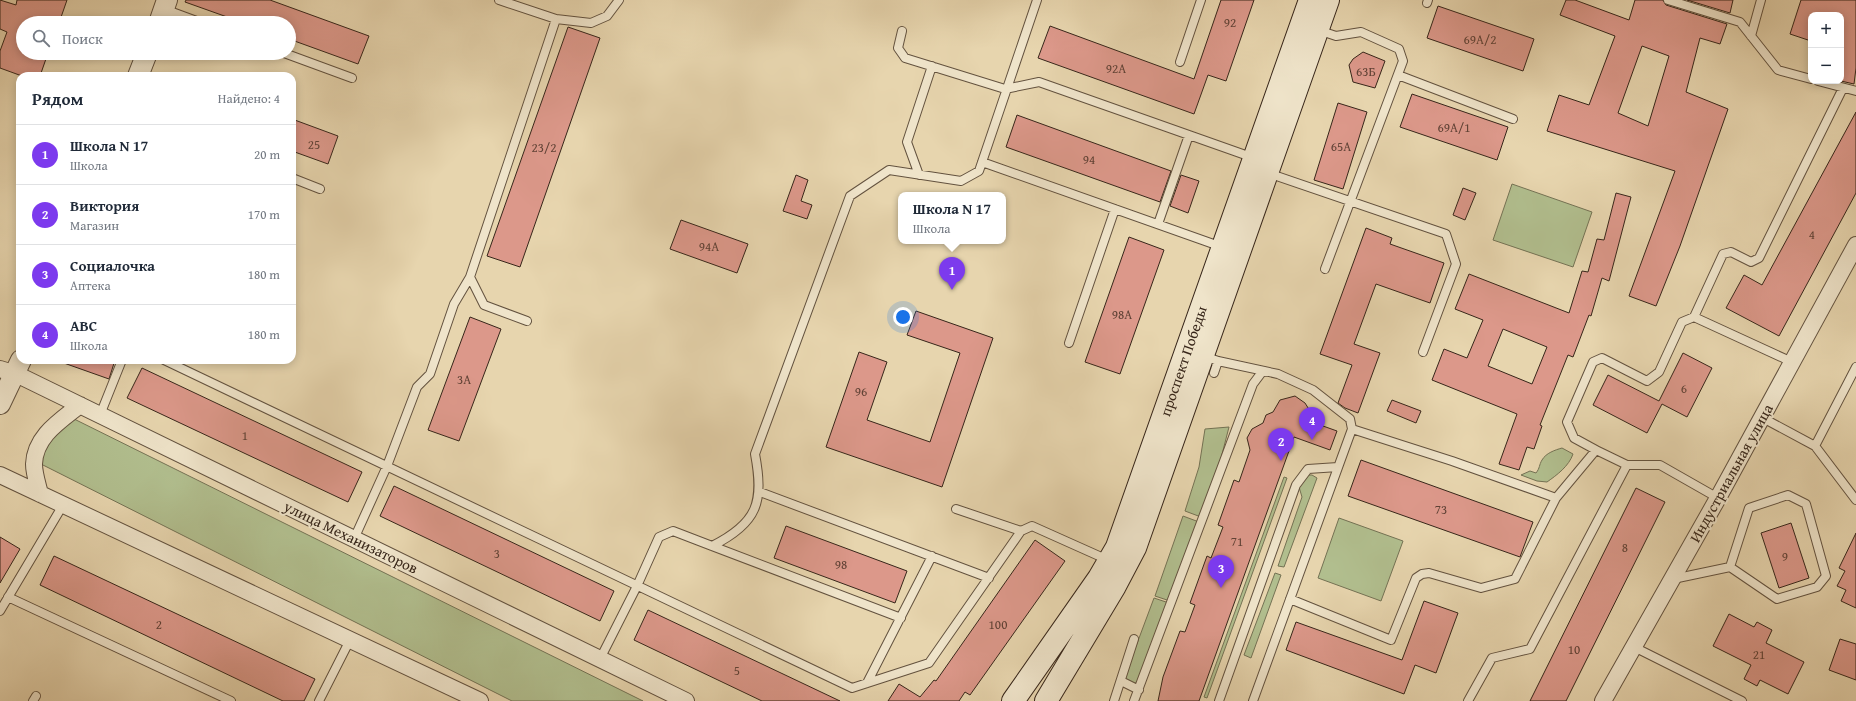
<!DOCTYPE html>
<html lang="ru">
<meta charset="utf-8">
<style>
body{margin:0;font-family:"Gentium Book Plus",serif;background:#f2f2f3;color:#1f2937}
.controls{position:absolute;right:12px;top:12px;display:grid;overflow:hidden;border-radius:8px;box-shadow:0 2px 10px #0003}
.controls button{width:36px;height:36px;display:grid;place-items:center;padding:0;border:0;border-bottom:1px solid #e0e1e3;background:#fff;color:#1f2937;font:20px sans-serif}
.you{position:absolute;left:903px;top:317px;width:14px;height:14px;margin:-10px;border:3px solid #fff;border-radius:50%;background:#1a73e8;box-shadow:0 0 0 6px #1a73e833}
.badge{display:grid;place-items:center;width:26px;height:26px;border-radius:50%;background:#7c3aed;color:#fff;font-size:13px;font-weight:700}
.pin{position:absolute;translate:-50% -33px;filter:drop-shadow(0 1px 2px #0008)}
.pin::after{content:'';position:absolute;top:21px;width:14px;height:12px;background:inherit;clip-path:polygon(0 0,100% 0,50% 100%)}
.popup{position:absolute;left:898px;top:192px;width:108px;height:52px;box-sizing:border-box;display:grid;place-content:center;border-radius:8px;background:#fff;filter:drop-shadow(0 1px 3px #0005);font-size:13px;white-space:nowrap;color:#747a83}
.popup b{font-size:15px;color:#1f2937}
.popup::after{content:'';position:absolute;left:50%;top:100%;margin-left:-8px;border:8px solid transparent;border-top-color:#fff}
.list{margin:0;padding:0;list-style:none}
h2{display:flex;justify-content:space-between;align-items:center;height:52px;margin:0;padding:0 16px;font-size:17px}
h2 small{font-size:13px;font-weight:400;color:#747a83}
.list li{display:grid;grid-template-columns:26px 1fr auto;gap:12px;align-items:center;box-sizing:border-box;height:60px;padding:0 16px;border-top:1px solid #e0e1e3}
.list b{display:block;font-size:15px;white-space:nowrap}
.list p{margin:0;font-size:13px;white-space:nowrap;color:#747a83}
.list em{font-size:13px;font-style:normal;color:#747a83}
.icon{flex:none;width:22px;height:22px;fill:none;stroke:currentColor;stroke-width:2;stroke-linecap:round;stroke-linejoin:round}
.map{position:relative;flex:none;width:1856px;height:701px;overflow:hidden}
.search{position:absolute;background:#fff;box-shadow:0 2px 10px #0003;left:16px;top:16px;width:280px;height:44px;display:flex;align-items:center;gap:10px;box-sizing:border-box;padding:0 14px;border-radius:22px;color:#747a83;font-size:15px}
.panel{position:absolute;background:#fff;box-shadow:0 2px 10px #0003;left:16px;top:72px;width:280px;height:292px;border-radius:12px}
.map>svg:first-child{display:block}
.green{fill:#b1be8e;stroke:#747254}
.building{fill:#dc988a;stroke:#37261a;fill-rule:evenodd}
.lines{fill:none;stroke-linecap:round;stroke-linejoin:round}
.service-casing{stroke:#63523f;stroke-width:10}
.minor-casing{stroke:#63523f;stroke-width:18}
.tertiary-casing{stroke:#63523f;stroke-width:22}
.secondary-casing{stroke:#37261a;stroke-width:24}
.service{stroke:#efe4ca;stroke-width:8}
.minor{stroke:#efe4ca;stroke-width:16}
.tertiary{stroke:#efe4ca;stroke-width:20}
.secondary{stroke:#efe4ca;stroke-width:22}
.labels{text-anchor:middle;dominant-baseline:central;stroke-width:4;stroke-linejoin:round;paint-order:stroke}
.number-label{font-size:13px;fill:#604236}
.street-label{font-size:15px;fill:#37261a;stroke:#efe4ca}
</style>
<div class="map">
<svg width="1856" height="701" viewBox="0 0 1856 701">
<rect width="100%" height="100%" fill="#e7d5ae"/>
<filter id="stains"><feTurbulence type="fractalNoise" baseFrequency=".005" numOctaves="4"/><feColorMatrix values="0 0 0 0 .2 0 0 0 0 .09 0 0 0 0 .02 0 0 0 .5 -.17"/></filter>
<radialGradient id="worn" r=".72"><stop offset=".6" stop-color="#630" stop-opacity="0"/><stop offset="1" stop-color="#630" stop-opacity=".3"/></radialGradient>
<path class="green" d="M1512 184 1592 212 1573 267 1493 240Z
M60 412 643 701H512L35 461Z
M1229 427 1218 470 1201 517 1185 511 1199 467 1205 429Z
M1562 448 1573 454C1569 466 1557 475 1547 482L1537 481 1521 475 1530 471 1536 473C1540 468 1539 465 1542 460 1546 453 1555 450 1562 448Z
M1308 475H1312L1317 478 1284 567 1278 566 1302 497 1299 487Z
M1284 477 1287 478 1207 698 1204 697Z
M1183 516 1199 522 1170 601 1155 596Z
M1339 518 1403 541 1381 601 1318 578Z
M1275 573 1281 575 1251 658 1244 655Z
M1154 598 1169 603 1138 688 1123 681Z"/>
<path class="building" d="M0 0 16 5 17 0H67L59 23H23V53H48L40 76H22L0 68V51L7 32 0 29Z
M186 0H270L369 36 358 64 289 39V23H244L185 2Z
M1221 0H1254L1226 81 1208 75 1194 114 1038 58 1050 26 1194 79Z
M1566 0H1575L1629 20 1635 0H1663L1666 5 1727 24 1720 44 1700 38 1686 92 1728 109 1680 246 1656 306 1629 296 1675 171 1547 131 1559 95 1589 105 1615 36 1560 15ZM1642 46 1669 56 1648 126 1618 113Z
M1687 0H1733L1730 13Z
M1801 0H1856V68L1854 84 1841 81V15H1811V41L1790 34Z
M1438 6 1534 39 1523 71 1427 38Z
M568 27 600 38 520 267 487 256Z
M1363 52 1385 61 1375 88 1353 82 1349 65 1353 59Z
M1412 94 1508 127 1497 160 1400 127Z
M1338 103 1367 112 1343 189 1314 180Z
M1856 112V193L1779 336 1726 308 1744 275 1762 285Z
M1017 115 1171 171 1160 202 1006 147Z
M292 119 338 136 328 164 292 151Z
M796 175 808 180 801 201 812 205 807 219 783 211Z
M1181 175 1199 181 1188 213 1170 206Z
M1463 188 1476 193 1465 220 1453 215Z
M1616 193 1631 197 1609 281 1602 278 1591 316 1589 315 1573 357 1568 355 1540 425 1542 426 1534 449 1527 447 1519 470 1499 464 1517 414 1432 380 1444 349 1467 358 1483 320 1455 309 1469 274 1569 313 1582 271 1588 272 1597 239 1604 240ZM1503 329 1547 347 1532 384 1488 366Z
M681 220 748 244 737 273 670 249Z
M1366 228 1392 238 1390 244 1444 263 1430 303 1376 284 1354 344 1380 353 1358 413 1345 408 1338 403 1352 365 1320 354Z
M1129 237 1164 250 1120 374 1085 362Z
M916 311 993 338 942 487 826 447 859 352 887 362 867 420 930 442 960 353 907 335Z
M470 317 501 329 459 441 428 430Z
M1683 353 1712 368 1687 417 1662 404 1647 433 1593 405 1608 375 1659 401Z
M61 360H115L109 379 61 362Z
M142 368 362 472 348 502 127 398Z
M1295 396 1305 403 1310 411 1309 421 1337 431 1330 450 1294 437 1199 701H1158L1163 677 1180 631 1185 632 1195 605 1190 603 1207 556 1211 558 1223 527 1218 525 1234 480 1239 482 1250 450 1247 438 1252 429 1263 423 1266 415 1273 412 1280 400Z
M1392 400 1421 411 1416 423 1387 411Z
M1361 460 1533 522 1520 557 1348 496Z
M394 486 614 591 600 621 380 516Z
M1636 488 1665 502 1566 701H1530Z
M1791 523 1809 578 1779 588 1761 533Z
M786 526 907 571 895 603 774 558Z
M1856 533V608L1841 601 1846 590 1837 586 1845 571 1839 568Z
M0 537 20 549 0 583Z
M1035 540 1065 561 970 695 965 692 959 701H888L899 684 920 697 934 680 936 681Z
M54 556 315 679 304 701H283L40 585Z
M1424 601 1458 613 1436 673 1415 665 1404 694 1286 650 1296 622 1402 660Z
M648 610 840 701H762L634 640Z
M1729 614 1754 627 1757 622 1772 630 1766 643 1804 662 1788 694 1760 680 1757 686 1744 679 1751 665 1713 646Z
M1840 639 1856 644V680L1829 670Z"/>
<g class="lines">
<defs>
<path id="service" d="M1668 0 1740 22 1778 70 1811 79
M1427 3 1428 0
M164 9 202 23
M556 19 591 23 607 16 619 0
M1318 30 1336 36 1361 32 1399 49 1403 61 1325 269
M902 31 898 48 905 58 1005 89 1039 82 1254 158
M1751 36 1761 0
M284 53 352 78
M1180 62 1201 0
M1398 75 1513 119
M1818 81 1856 91
M982 162 1222 247
M1268 173 1446 234 1456 264 1423 352
M919 175 907 142 932 66
M292 178 320 189
M1158 224 1189 135
M470 277 484 305 527 321
M1694 317 1723 254 1731 252 1751 262 1759 258 1843 88
M1069 343 1115 209
M1204 356 1218 361 1278 374 1313 390 1350 419 1352 429 1253 701
M164 360 852 688 929 663 1021 531 1032 526 1108 560
M1214 373 1218 361
M100 415 122 360
M1761 417 1815 446 1856 367
M1352 429 1452 461 1556 498 1596 450 1627 465
M1815 446 1856 500
M1596 450 1574 438 1567 422 1593 362 1602 358 1647 381 1659 372 1682 322 1694 317 1792 362
M760 492 989 578
M956 509 1021 531
M354 539 387 466 417 387 430 374 454 304 470 277 556 19 499 0
M712 546 901 618
M1673 579 1730 567 1777 599 1817 587 1826 576 1806 504 1788 495 1749 508 1730 567
M8 597 231 701
M1290 599 1391 640 1416 578 1422 574 1429 573 1481 588 1515 579 1556 498
M0 611 63 505
M1634 647 1742 701
M600 659 637 586 659 537 673 531 712 546C758 523 764 502 755 454L850 196 889 170 961 181 979 171 1037 0
M1121 681 1139 690
M867 683 932 556
M33 701 36 696
M319 701 350 640
M1114 701 1134 639
M1134 701 1253 384 1262 372
M1219 701 1296 485 1308 469 1338 467
M1468 701 1492 658 1530 649 1627 465H1660L1718 498"/>
<path id="minor" d="M0 369 16 374 686 701
M0 475 480 701
M40 494C38 485 34 474 34 464 35 436 60 421 80 405
M1603 701 1718 498 1856 245"/>
<path id="tertiary" d="M159 23 167 0
M138 76 147 53
M0 404 21 360"/>
<path id="secondary" d="M1013 701 1099 578 1117 547 1310 0
M1046 701 1115 586 1135 548 1328 0"/>
</defs>
<use href="#service" class="service-casing"/>
<use href="#minor" class="minor-casing"/>
<use href="#tertiary" class="tertiary-casing"/>
<use href="#secondary" class="secondary-casing"/>
<use href="#service" class="service"/>
<use href="#minor" class="minor"/>
<use href="#tertiary" class="tertiary"/>
<use href="#secondary" class="secondary"/>
</g>
<g class="labels">
<g class="number-label">
<text x="1230" y="22">92</text>
<text x="1480" y="39">69А/2</text>
<text x="1116" y="68">92А</text>
<text x="1366" y="71">63Б</text>
<text x="1454" y="127">69А/1</text>
<text x="314" y="144">25</text>
<text x="1341" y="146">65А</text>
<text x="544" y="147">23/2</text>
<text x="1089" y="159">94</text>
<text x="1812" y="234">4</text>
<text x="709" y="246">94А</text>
<text x="1122" y="314">98А</text>
<text x="464" y="379">3А</text>
<text x="1684" y="388">6</text>
<text x="861" y="391">96</text>
<text x="245" y="435">1</text>
<text x="1441" y="509">73</text>
<text x="1237" y="541">71</text>
<text x="1625" y="547">8</text>
<text x="497" y="553">3</text>
<text x="1785" y="556">9</text>
<text x="841" y="564">98</text>
<text x="159" y="624">2</text>
<text x="998" y="624">100</text>
<text x="1574" y="649">10</text>
<text x="1759" y="654">21</text>
<text x="737" y="670">5</text>
</g>
<g class="street-label">
<text transform="translate(1183 361) rotate(-71)">проспект Победы</text>
<text transform="translate(1731 473) rotate(-61)">Индустриальная улица</text>
<text transform="translate(351 537) rotate(26)">улица Механизаторов</text>
</g>
</g>
<rect width="100%" height="100%" filter="url(#stains)"/>
<rect width="100%" height="100%" fill="url(#worn)"/>
</svg>
<div class="controls">
<button>+</button>
<button>−</button>
</div>
<div class="you"></div>
<div class="pin badge" style="left:952px;top:290px">1</div>
<div class="popup"><b>Школа N 17</b>Школа</div>
<div class="pin badge" style="left:1281px;top:461px">2</div>
<div class="pin badge" style="left:1221px;top:588px">3</div>
<div class="pin badge" style="left:1312px;top:440px">4</div>
<div class="search"><svg class="icon" aria-label="search" viewBox="0 0 24 24"><circle cx="10" cy="10" r="6"/><path d="M15 15l6 6"/></svg>Поиск</div>
<section class="panel">
<h2>Рядом<small>Найдено: 4</small></h2>
<ul class="list">
<li><span class="badge">1</span><div><b>Школа N 17</b><p>Школа</p></div><em>20 m</em></li>
<li><span class="badge">2</span><div><b>Виктория</b><p>Магазин</p></div><em>170 m</em></li>
<li><span class="badge">3</span><div><b>Социалочка</b><p>Аптека</p></div><em>180 m</em></li>
<li><span class="badge">4</span><div><b>АВС</b><p>Школа</p></div><em>180 m</em></li>
</ul>
</section>
</div>
